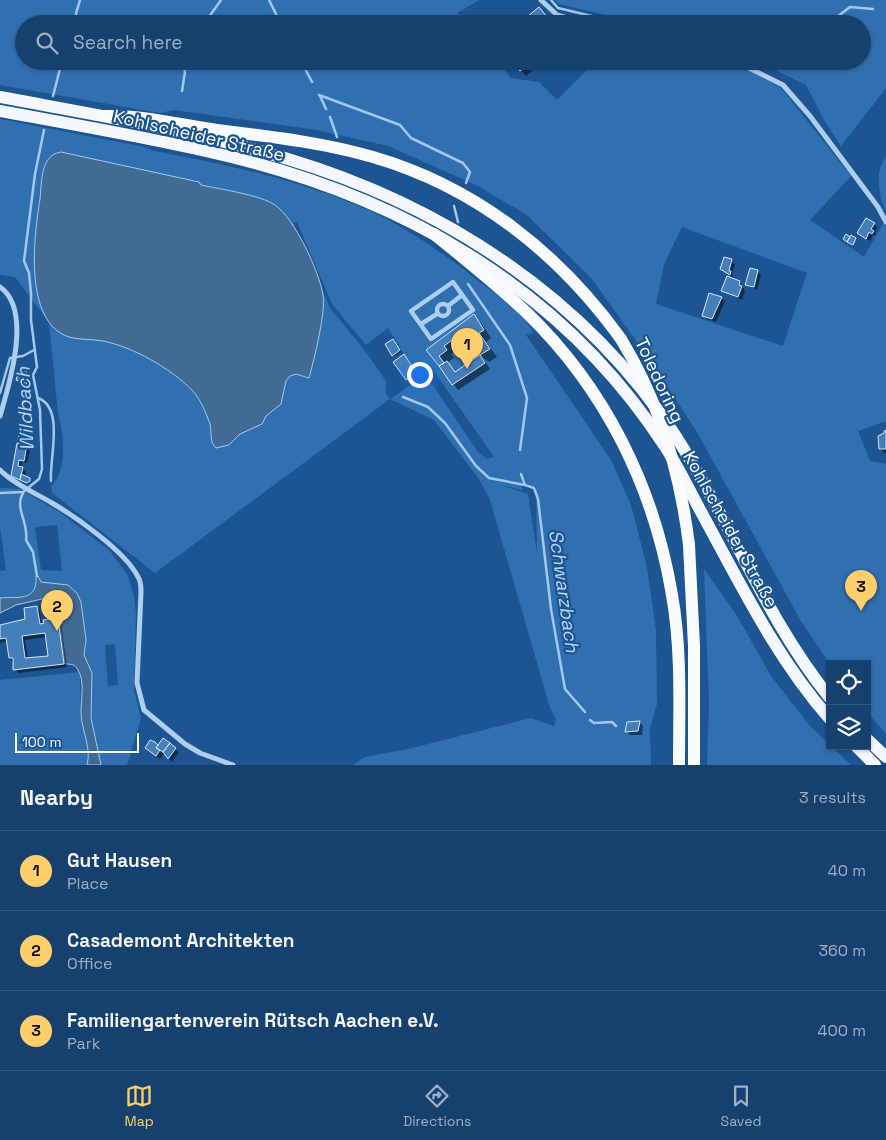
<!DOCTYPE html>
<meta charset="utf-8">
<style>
body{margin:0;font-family:"Space Grotesk",sans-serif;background:#234b76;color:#f1f3f6}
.controls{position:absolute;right:15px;bottom:15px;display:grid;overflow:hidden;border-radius:0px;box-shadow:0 1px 4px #0004}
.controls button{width:45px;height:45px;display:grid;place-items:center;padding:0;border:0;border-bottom:1px solid #355981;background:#16406e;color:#f1f3f6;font:25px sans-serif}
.scale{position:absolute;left:15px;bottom:12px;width:124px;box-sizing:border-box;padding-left:5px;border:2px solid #fff;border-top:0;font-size:14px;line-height:18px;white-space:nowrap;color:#fff;-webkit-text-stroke:4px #1d5592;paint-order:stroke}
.you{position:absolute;left:419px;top:374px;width:18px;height:18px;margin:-12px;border:4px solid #fff;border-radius:50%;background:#1a73e8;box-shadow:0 0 0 8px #1a73e833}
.badge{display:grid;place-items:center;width:32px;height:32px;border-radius:50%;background:#fecd6c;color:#111;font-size:16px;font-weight:700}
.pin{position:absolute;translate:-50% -41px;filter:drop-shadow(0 1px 2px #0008)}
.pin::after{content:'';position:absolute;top:26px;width:18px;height:15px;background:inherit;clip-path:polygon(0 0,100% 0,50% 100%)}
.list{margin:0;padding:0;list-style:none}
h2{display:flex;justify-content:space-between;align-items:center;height:65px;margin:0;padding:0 20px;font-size:21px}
h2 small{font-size:16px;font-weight:400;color:#9eafc2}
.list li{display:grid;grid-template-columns:32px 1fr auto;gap:15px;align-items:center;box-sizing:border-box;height:80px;padding:0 20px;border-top:1px solid #355981}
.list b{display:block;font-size:19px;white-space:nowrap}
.list p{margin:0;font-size:16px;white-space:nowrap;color:#9eafc2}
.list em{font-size:16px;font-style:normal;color:#9eafc2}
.icon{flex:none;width:28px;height:28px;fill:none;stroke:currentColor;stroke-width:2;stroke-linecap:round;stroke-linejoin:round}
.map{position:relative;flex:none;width:886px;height:765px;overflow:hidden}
.search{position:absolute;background:#16406e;box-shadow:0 1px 4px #0004;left:15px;right:15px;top:15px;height:55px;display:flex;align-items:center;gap:12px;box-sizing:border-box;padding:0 18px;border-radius:28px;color:#9eafc2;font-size:19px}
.sheet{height:305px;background:#16406e}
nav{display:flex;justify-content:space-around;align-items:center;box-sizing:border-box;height:70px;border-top:1px solid #355981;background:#16406e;font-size:14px;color:#9eafc2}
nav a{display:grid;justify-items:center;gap:2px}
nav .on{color:#fecd6c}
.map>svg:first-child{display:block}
.green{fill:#3070b0;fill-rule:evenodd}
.water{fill:#416a95;stroke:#a1c9f0}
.shadow{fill:#0007;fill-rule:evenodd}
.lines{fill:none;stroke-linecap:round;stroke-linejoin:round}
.stream{stroke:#a1c9f0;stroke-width:2.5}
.building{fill:#457fb9;stroke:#d3e7fa;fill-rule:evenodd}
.pedestrian{stroke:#adceee;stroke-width:4.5}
.minor{stroke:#adceee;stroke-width:5}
.primary{stroke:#f5f9ff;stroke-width:12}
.trunk{stroke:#fafcff;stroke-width:12}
.trunk-bridge{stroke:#fafcff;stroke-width:12}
.labels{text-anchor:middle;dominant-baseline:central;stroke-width:4.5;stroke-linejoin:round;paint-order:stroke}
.street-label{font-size:18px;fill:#fff;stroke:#1d5592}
.water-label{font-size:19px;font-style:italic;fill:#b9d7f5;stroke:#1d5592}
</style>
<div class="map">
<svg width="886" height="765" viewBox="0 0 886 765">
<rect width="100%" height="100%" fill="#1d5592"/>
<path class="green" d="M0 0H479L457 13 466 24H24V61H497L511 78 539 82 557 100 592 65 588 61H726L744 68 781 88 851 176 810 220 864 257 884 222 886 227V421L858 431 870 461 886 464V734L867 712V664H830L801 621 697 432 656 369 592 279 527 215 476 185 388 146 317 130 174 110 160 113 0 85ZM682 227 807 273 783 346 656 304 664 264Z
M555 0H886V88L841 146 825 122 806 85 757 61H862V24H644L559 4Z
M0 119 144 147 154 151C230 165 319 184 387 219 420 237 452 260 481 283 496 295 526 315 533 333L526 335 611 460 631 505 647 567 656 631 657 704 650 728 651 765H353L365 757 408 749 531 718 554 726 556 719 550 708 490 500 479 479 434 420 390 399 155 573 52 493 51 486C68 471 64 434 58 414L49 322 15 277 0 275ZM293 222H297L332 304 366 345 388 328 411 365 409 367 414 375 429 364 494 457 487 459 478 452 433 385C416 375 405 391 390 399L386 394V381L363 348 330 308ZM522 475 527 484 536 487 537 554 528 494 500 485 522 490Z
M886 157V212C879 198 874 170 886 157Z
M0 488 20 489 61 513 110 551 128 576 134 596 136 614 134 690 141 718 127 765H101L91 718 92 673 84 655 86 640 81 602 41 582 38 576H36C38 603 16 596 0 598V571L6 570 0 527ZM57 525 62 571 41 570 35 527ZM115 644 118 685 108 686 105 645Z
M704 569 736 614 771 676 810 726 851 765H707L709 703Z
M80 672 81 714 89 753 87 765H0V680Z"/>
<path class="water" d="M61 152 199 182 201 185C219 189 261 195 275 205 295 219 319 271 323 295 326 312 314 360 309 378L296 374 290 376 286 381 281 404 266 416 262 424 240 434 229 445 216 448C209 442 212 432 210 424 206 413 200 398 192 390 170 368 133 347 103 341 92 339 79 340 69 337 23 322 34 236 40 199 42 182 40 155 61 152Z
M36 576H38L41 582 68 585 77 593 81 602 86 640 84 655 92 673 91 718 101 765H87C92 747 81 730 81 712 81 699 85 681 78 670 75 664 71 664 65 664L59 618 61 610 60 601 55 596 16 605 0 613V598C16 596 38 603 36 576Z"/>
<path class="shadow" d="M548 19 551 22 543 24Z
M513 61H544L526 76Z
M874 224 877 227 875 233 877 235H873L870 241 858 233Z
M725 258 735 264 732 274 733 278 722 269Z
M757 271 761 275 757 290 747 284Z
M740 282 745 291 742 300 723 291Z
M721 298 725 301 716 322 707 319 703 316Z
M474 316 482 324 491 338 486 342 497 357 489 362 482 357 490 369 458 390 428 350ZM471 340 482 356 456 373 447 363 454 358 451 354Z
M395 342 401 352 394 356 393 355Z
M407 359 414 369 411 371 417 379 411 383 395 362Z
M26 371 30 375 28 381 31 387 18 380Z
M28 432 32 436 30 444H24L30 450 27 463 22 462 21 468 26 472 25 477 31 480 29 484 12 476 18 445 25 446 19 440Z
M886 434V454L880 449Z
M37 607 40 611 42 625 57 619 61 623 67 667 18 673 10 658 8 641 0 643V626L27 620ZM47 637 50 657 28 659 25 640Z
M639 722 643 726 642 735H630L627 732Z
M150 742 158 747 175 749 179 752 172 762 164 753 160 759 150 751Z"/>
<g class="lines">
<path class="stream" d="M269 0 281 24
M551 0 558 8 625 24
M73 24 80 0
M204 24 221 0
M823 24 833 20 850 7 873 9
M301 61 312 82
M749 61 757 64 759 61
M182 91 185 72 183 61
M319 95 400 125 411 138 463 163 470 172 466 183
M53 96 62 61
M320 96 326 109
M330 117 337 137
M454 206 458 222
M468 284 510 345 527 398 520 450
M0 393 10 358 23 356 34 350
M403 397 428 407 445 423 476 466 489 478 525 485
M38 398C65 408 49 459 51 481
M521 474 525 485 534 488 538 499 551 609 565 689 585 712
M0 493 23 492 39 479 42 469 40 410 33 375 37 367 31 320V293L29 273 24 261 35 174 44 130
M23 493C14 508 29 523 26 540L33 552 37 576
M590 720 594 723 612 722 616 726"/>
</g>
<path class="building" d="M539 7 548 18 541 24H533L527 17Z
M511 61H532L520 71Z
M866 218 875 223 871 229 874 231 872 234 869 232 866 239 857 233Z
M846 234 850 237 847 242 843 239Z
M851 235 856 238 853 245 847 242Z
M724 257 732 259 729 271H731L730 275 720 269Z
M750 268 758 270 754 287 745 285Z
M727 276 740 281 739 285 742 286 738 297 721 291Z
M709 293 722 297 712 319 702 316Z
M474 314 484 330 479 333 490 349 480 355 463 332 444 346 447 350 439 356 444 363 439 366 426 350Z
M393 339 400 350 392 356 385 344Z
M404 354 411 365 409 367 414 375 406 380 393 362Z
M480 355 485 363 452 385 439 366 447 361 455 372Z
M20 368 27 370 25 377 29 380 28 384 16 380Z
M20 430 29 431 26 441 18 440Z
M886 430V449H879L878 436 884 433V431Z
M17 443 27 445 24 461 19 460 18 466 23 467 20 480 11 476Z
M21 474 30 478V481L27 483 20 480Z
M37 606 40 624 44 623 43 620 58 618 64 664 13 670V658H9L6 638 0 639V625L25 619 24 608ZM45 633 48 656 25 658 22 636Z
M640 721 638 731 625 732 627 722Z
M163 738 170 743 163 752 156 748Z
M150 740 155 742 158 745 156 748 160 750 156 756 145 748Z
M170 743 176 748 168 759 163 752Z"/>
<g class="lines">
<path class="pedestrian" d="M453 282 473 310 431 339 411 311Z
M437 310a6 6 0 1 1 12 0a6 6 0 1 1-12 0Z
M448 306 462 295
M421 324 437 314"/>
<path class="minor" d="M541 0 557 15 588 24
M735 61 783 85 810 116 878 207 886 222
M0 287C33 310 9 385 0 416
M0 470C14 484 35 493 52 503 76 517 126 552 138 577 141 581 141 587 141 592L137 683 144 710 185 744 200 753 233 765"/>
<path class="primary" d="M0 97C96 115 194 131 288 159 444 206 585 298 675 435 730 520 765 618 830 698
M0 111C70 124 140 136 210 152 395 193 561 285 666 448 678 467 689 489 700 510 739 581 776 658 830 719
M867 739 886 757
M856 746 875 765"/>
<path class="trunk" d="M105 116C146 115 184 126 225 131 274 137 325 143 373 157 476 187 559 253 621 339
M434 234C465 259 496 284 526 312 605 388 654 487 672 595 682 651 679 709 679 765
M689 545 694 646V765"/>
<path class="trunk-bridge" d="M621 339C660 403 680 471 689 545"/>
</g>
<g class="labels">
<g class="street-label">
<text transform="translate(199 135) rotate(13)">Kohlscheider Straße</text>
<text transform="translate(660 380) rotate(65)">Toledoring</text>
<text transform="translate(731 529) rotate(61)">Kohlscheider Straße</text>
</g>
<g class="water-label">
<text transform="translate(25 409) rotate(-93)">Wildbach</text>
<text transform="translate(564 591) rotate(82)">Schwarzbach</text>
</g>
</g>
</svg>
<div class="controls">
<button><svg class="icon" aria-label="locate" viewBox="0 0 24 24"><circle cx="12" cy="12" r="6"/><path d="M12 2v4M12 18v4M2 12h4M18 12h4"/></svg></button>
<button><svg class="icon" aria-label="layers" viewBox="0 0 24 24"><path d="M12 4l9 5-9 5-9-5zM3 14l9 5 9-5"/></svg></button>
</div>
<div class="scale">100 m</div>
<div class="you"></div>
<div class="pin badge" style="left:467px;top:369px">1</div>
<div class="pin badge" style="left:57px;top:631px">2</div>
<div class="pin badge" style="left:861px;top:611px">3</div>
<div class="search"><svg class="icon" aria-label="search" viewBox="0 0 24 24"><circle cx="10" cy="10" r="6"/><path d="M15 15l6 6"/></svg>Search here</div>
</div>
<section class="sheet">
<h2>Nearby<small>3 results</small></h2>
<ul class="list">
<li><span class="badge">1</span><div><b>Gut Hausen</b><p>Place</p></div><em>40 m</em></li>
<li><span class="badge">2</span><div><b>Casademont Architekten</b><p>Office</p></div><em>360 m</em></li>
<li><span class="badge">3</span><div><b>Familiengartenverein Rütsch Aachen e.V.</b><p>Park</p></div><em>400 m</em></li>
</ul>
</section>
<nav>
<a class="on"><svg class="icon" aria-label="map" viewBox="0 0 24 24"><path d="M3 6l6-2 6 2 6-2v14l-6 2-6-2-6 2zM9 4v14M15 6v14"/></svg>Map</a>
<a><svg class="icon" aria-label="directions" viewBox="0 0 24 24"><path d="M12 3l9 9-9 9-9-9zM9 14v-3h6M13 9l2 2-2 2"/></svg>Directions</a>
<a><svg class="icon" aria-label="saved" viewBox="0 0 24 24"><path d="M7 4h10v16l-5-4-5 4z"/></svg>Saved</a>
</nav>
